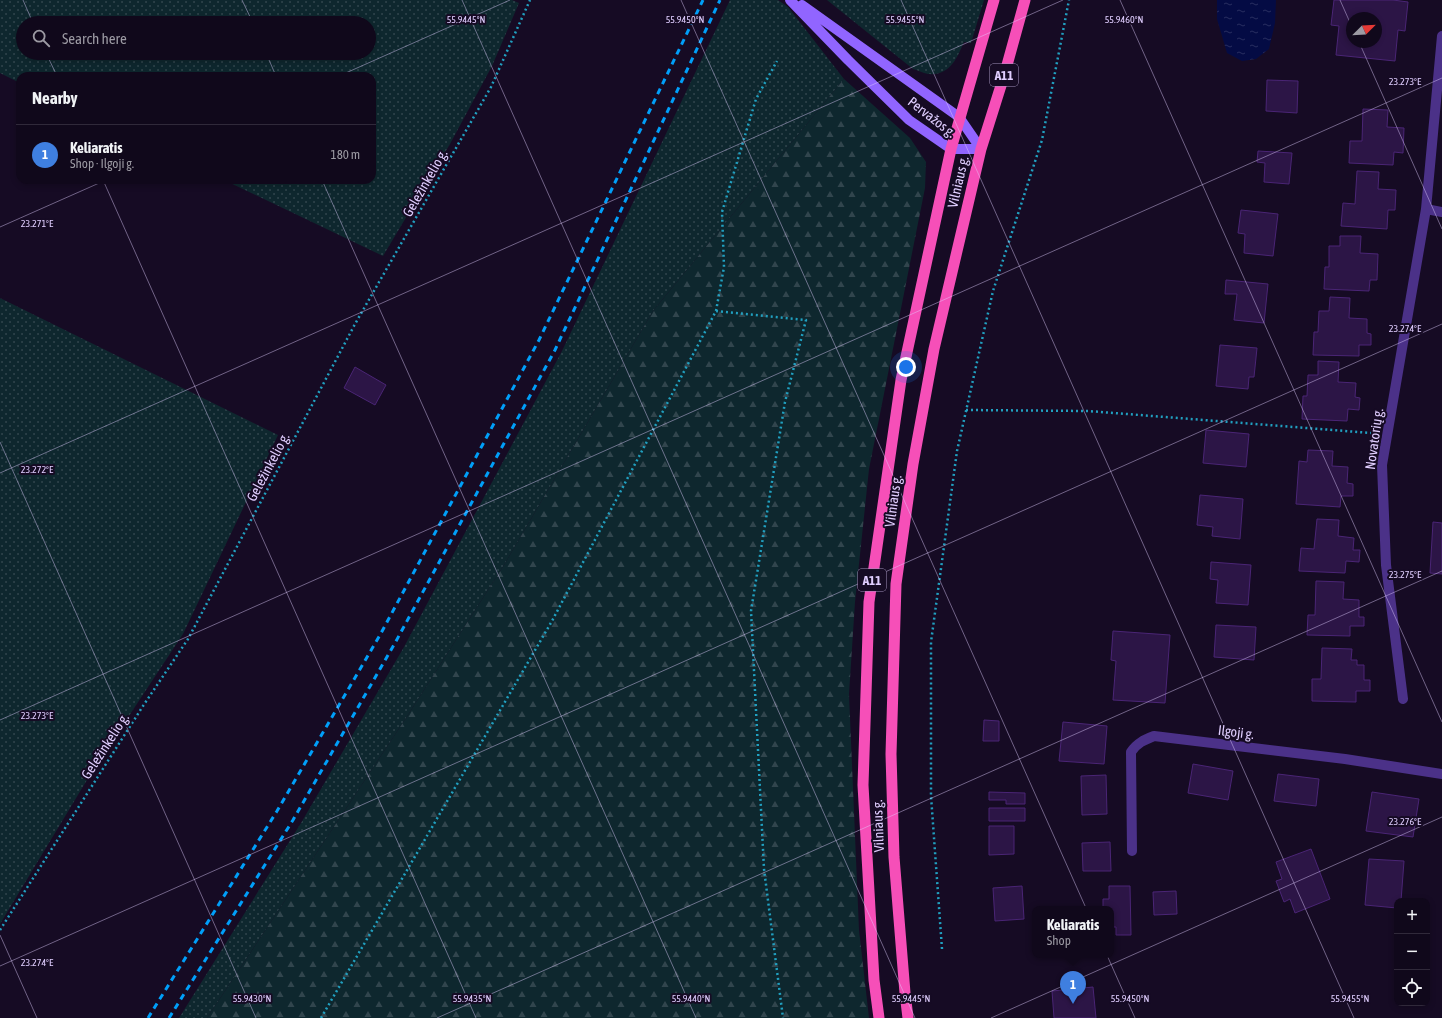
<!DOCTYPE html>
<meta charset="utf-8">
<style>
body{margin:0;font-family:"Asap Condensed",sans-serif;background:#1e1628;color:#f1f3f6}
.controls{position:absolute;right:12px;bottom:12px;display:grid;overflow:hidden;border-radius:8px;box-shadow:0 2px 6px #0003}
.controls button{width:36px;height:36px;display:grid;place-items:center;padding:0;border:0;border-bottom:1px solid #30293a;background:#10081b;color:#f1f3f6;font:20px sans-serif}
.compass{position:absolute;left:1346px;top:12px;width:36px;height:36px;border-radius:50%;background:#10081b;box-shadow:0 2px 6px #0003;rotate:66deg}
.you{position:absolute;left:906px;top:367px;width:14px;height:14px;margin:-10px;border:3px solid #fff;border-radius:50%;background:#1a73e8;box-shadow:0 0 0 6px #1a73e833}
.badge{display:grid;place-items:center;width:26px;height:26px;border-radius:50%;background:#b45309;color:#fff;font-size:13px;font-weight:700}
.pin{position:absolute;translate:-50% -33px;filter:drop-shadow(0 1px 2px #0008)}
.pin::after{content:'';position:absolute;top:21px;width:14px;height:12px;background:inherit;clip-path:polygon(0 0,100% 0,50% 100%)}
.popup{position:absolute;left:1032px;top:906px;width:82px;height:52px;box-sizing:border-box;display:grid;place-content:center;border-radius:8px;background:#10081b;filter:drop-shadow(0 1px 3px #0005);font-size:13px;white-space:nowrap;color:#9c9aa3}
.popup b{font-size:15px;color:#f1f3f6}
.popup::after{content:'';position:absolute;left:50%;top:100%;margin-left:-8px;border:8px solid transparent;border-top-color:#10081b}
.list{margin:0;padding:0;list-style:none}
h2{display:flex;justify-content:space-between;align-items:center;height:52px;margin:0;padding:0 16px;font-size:17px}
h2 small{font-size:13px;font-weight:400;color:#9c9aa3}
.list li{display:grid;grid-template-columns:26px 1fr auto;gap:12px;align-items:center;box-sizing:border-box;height:60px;padding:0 16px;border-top:1px solid #30293a}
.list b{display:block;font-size:15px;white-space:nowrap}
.list p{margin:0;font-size:13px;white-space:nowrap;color:#9c9aa3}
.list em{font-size:13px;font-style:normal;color:#9c9aa3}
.icon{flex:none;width:22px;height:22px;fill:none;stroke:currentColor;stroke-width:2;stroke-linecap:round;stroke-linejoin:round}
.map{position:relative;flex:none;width:1442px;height:1018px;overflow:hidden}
.search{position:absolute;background:#10081b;box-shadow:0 2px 6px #0003;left:16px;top:16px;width:360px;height:44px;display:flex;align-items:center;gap:10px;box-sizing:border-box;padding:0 14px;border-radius:22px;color:#9c9aa3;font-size:15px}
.panel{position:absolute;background:#10081b;box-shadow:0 2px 6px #0003;left:16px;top:72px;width:360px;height:112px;border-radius:12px}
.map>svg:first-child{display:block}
.grass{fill:url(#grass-dots);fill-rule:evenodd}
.forest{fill:url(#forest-firs)}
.water{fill:url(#water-ripples)}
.building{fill:#2c1546;stroke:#4a2575;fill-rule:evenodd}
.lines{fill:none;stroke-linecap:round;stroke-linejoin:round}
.path{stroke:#21a0c0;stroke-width:2.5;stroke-dasharray:2 3;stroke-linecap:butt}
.minor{stroke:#4b3188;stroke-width:10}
.secondary{stroke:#9165ff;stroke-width:10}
.trunk{stroke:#f64fb8;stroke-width:11}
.rail{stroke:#009ff9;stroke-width:3;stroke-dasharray:6 5;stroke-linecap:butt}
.ticks{fill:none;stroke:#e0ceff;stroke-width:1;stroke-opacity:0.45}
.labels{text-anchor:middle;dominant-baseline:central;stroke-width:4;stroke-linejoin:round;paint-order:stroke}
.shield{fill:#160b24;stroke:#a394bd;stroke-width:1}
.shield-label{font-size:13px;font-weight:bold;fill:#e0ceff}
.street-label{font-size:14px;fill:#e0ceff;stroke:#160b24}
.ticks-label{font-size:10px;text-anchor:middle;fill:#e0ceff;stroke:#160b24;stroke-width:4;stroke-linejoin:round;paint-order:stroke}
</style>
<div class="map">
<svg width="1442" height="1018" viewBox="0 0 1442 1018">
<defs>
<pattern id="grass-dots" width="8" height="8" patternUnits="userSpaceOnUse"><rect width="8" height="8" fill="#0e272e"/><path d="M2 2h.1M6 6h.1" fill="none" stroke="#31454d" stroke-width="1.8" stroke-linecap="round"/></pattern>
<pattern id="forest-firs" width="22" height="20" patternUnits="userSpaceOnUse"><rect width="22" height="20" fill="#0e272e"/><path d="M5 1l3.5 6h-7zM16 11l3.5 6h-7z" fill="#31454d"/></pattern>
<pattern id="water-ripples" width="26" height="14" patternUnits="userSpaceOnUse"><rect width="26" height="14" fill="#040b44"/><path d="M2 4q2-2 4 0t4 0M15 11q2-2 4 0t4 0" fill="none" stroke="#282d60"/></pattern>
</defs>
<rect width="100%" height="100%" fill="#160b24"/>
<path class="grass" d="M0 0H512L519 3 492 66 450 144 383 256 224 180H372V76H20V83L0 73ZM23 23H369V53H23Z
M730 0H778L788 7 844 79 653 311 504 565 406 718 207 1018H179L301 823 404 647 562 351Z
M827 0H984L971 43 964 42C957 58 950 76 928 74 923 73 917 70 913 69Z
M0 298 278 435 183 634 90 775 0 924Z"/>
<path class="forest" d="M844 79 910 138 926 162 925 188 869 469 855 602 849 694 859 930 869 1018H207L406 718 504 565 653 311Z"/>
<path class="water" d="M1217 0H1276L1275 23 1269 49 1256 59 1242 61 1227 53 1217 19Z"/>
<path class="building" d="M1334 0H1393L1408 2 1405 31 1398 30 1395 61 1336 55 1339 26 1331 25ZM1352 18H1376V42H1352Z
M1267 80 1298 81 1297 113 1266 111Z
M1363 109 1388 110 1387 127 1404 128 1403 153 1394 152 1393 165 1349 163 1350 141H1362Z
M1258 151 1292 153 1289 184 1264 182 1265 163 1257 162Z
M1357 171 1379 172 1378 189 1396 190 1395 210H1388L1387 229 1341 226 1343 203 1355 204Z
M1241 210 1278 214 1273 256 1244 253 1245 234 1238 233Z
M1340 236H1361L1360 253 1378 254 1377 280H1370L1369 291 1324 289 1325 267H1329V246H1340Z
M1226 280 1268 284 1264 323 1234 320 1237 294H1225Z
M1330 297 1350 298 1349 318 1367 319V333L1371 334V345H1359V356L1313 355 1314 332H1318L1319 311H1329Z
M1220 345 1257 348 1254 377H1249L1248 389 1216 386Z
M1318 361 1339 362 1338 382 1356 383 1355 397 1360 398 1359 410 1348 409 1347 421 1302 419 1303 396H1307L1308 375H1318Z
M355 367 386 385 375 405 344 388Z
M1206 430 1249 434 1246 467 1203 463Z
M1308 450 1333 451 1332 466 1348 467 1347 483 1353 484V496H1341L1340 507 1296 504 1299 461 1307 462Z
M1200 495 1243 499 1240 539 1212 536 1213 527 1197 525Z
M1317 519 1339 520 1338 536 1354 538 1353 550H1360L1359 562 1346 561 1345 573 1299 571 1301 548 1314 549Z
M1433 522 1442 523V574L1430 573Z
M1211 562 1251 565 1248 605 1216 603 1218 580 1210 579Z
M1316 581 1344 582 1343 599 1359 600V617H1364V626H1350V636L1307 635 1308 615H1315Z
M1216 625 1256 627 1254 660 1214 657Z
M1113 631 1170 635 1165 703 1113 700 1116 661 1111 660Z
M1322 648 1352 649 1351 660H1357V665H1364V680H1370V691H1356V702L1312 701V679H1321Z
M984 720 999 721V741H983Z
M1063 722 1107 726 1104 764 1059 761Z
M1193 764 1233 771 1228 800 1188 793Z
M1278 774 1319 779 1316 806 1274 801Z
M1106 775 1107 814 1082 815 1081 776Z
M989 792 1025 793V804H1006V800H989Z
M1372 792 1419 799 1413 837 1366 831Z
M989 808H1025V821H989Z
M989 826H1014V854L989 855Z
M1110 842 1111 871H1083L1082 843Z
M1311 849 1330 899 1295 913 1290 899 1284 902 1276 881 1282 879 1276 862Z
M1369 859 1404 861 1401 901H1397V908L1365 905Z
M1022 886 1024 919 995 921 993 888Z
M1109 886H1130L1131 935H1116V927H1111V909H1103V899H1109Z
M1176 891 1177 914 1154 915 1153 892Z
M1093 987 1096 1018H1054L1052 991Z"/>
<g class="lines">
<path class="path" d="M716 311 806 320 785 402 751 611 764 869 783 1018
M966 410 1088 411 1371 433
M0 930 143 706 188 639 355 324 491 87 530 0
M942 949 931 796V642L957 451 993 291 1042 140 1069 0
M321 1018 552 621 716 311 724 267 722 212 756 99 777 61"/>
<path class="minor" d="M1426 209 1442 212
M1403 699 1386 565 1382 465 1426 209 1442 36
M1132 851 1131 752C1137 743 1144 740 1154 736L1345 759 1442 774"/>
<path class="secondary" d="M790 0 848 60 909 120 951 149H981
M802 5 959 117 981 149"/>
<path class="trunk" d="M879 1018 874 980 863 785 869 602 901 380 951 149 994 0
M908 1018 905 993 894 857 891 754 896 584 913 464 934 349 981 149 1004 76 1025 0"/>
<path class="rail" d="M148 1018 277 811 380 635 539 340 703 0
M169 1018 293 820 395 643 555 350 720 0"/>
</g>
<path class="ticks" d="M23 0 33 23M242 0 253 23M462 0 915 1018M681 0 1135 1018M901 0 1354 1018M1120 0 1442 722M1340 0 1352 27M1359 42 1442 229M46 53 57 76M266 53 276 76M339 76 510 0M103 180 476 1018M322 180 696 1018M0 227 106 180M0 442 256 1018M0 473 1063 0M0 720 1442 78M0 935 37 1018M0 966 1442 324M437 1018 1442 571M991 1018 1442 817"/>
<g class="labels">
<g class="shield">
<rect x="990" y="64" width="28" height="22" rx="3"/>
<rect x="858" y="569" width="28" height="22" rx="3"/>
</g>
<g class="shield-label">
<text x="1004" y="75">A11</text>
<text x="872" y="580">A11</text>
</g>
<g class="street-label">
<text transform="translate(932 117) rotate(38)">Pervažos g.</text>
<text transform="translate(958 182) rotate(-77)">Vilniaus g.</text>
<text transform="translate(425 183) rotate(-60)">Geležinkelio g.</text>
<text transform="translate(1374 439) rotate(-82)">Novatorių g.</text>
<text transform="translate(268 467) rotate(-62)">Geležinkelio g.</text>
<text transform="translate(893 501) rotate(-82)">Vilniaus g.</text>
<text transform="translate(1236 732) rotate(7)">Ilgoji g.</text>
<text transform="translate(105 746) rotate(-57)">Geležinkelio g.</text>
<text transform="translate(878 826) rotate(-92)">Vilniaus g.</text>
</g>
</g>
<g class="ticks-label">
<text x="1124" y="23">55.9460°N</text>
<text x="466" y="23">55.9445°N</text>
<text x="685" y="23">55.9450°N</text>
<text x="905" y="23">55.9455°N</text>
<text x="1405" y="85">23.273°E</text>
<text x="37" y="227">23.271°E</text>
<text x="1405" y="332">23.274°E</text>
<text x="37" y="473">23.272°E</text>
<text x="1405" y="578">23.275°E</text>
<text x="37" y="719">23.273°E</text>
<text x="1405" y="825">23.276°E</text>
<text x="37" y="966">23.274°E</text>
<text x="252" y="1002">55.9430°N</text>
<text x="472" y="1002">55.9435°N</text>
<text x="691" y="1002">55.9440°N</text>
<text x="911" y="1002">55.9445°N</text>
<text x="1130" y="1002">55.9450°N</text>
<text x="1350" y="1002">55.9455°N</text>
</g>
</svg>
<div class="controls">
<button>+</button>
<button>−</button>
<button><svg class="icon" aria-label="locate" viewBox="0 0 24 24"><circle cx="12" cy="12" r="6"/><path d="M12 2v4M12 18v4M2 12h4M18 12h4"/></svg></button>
</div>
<svg class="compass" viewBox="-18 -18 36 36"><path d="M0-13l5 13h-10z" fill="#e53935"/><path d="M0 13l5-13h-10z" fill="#9c9aa3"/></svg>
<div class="you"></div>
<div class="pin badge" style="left:1073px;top:1004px;background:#3f7fe0">1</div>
<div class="popup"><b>Keliaratis</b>Shop</div>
<div class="search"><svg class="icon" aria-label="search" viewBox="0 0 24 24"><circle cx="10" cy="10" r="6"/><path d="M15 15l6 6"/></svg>Search here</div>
<section class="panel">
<h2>Nearby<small></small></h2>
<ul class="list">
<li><span class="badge" style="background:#3f7fe0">1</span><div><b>Keliaratis</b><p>Shop · Ilgoji g.</p></div><em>180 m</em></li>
</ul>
</section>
</div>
